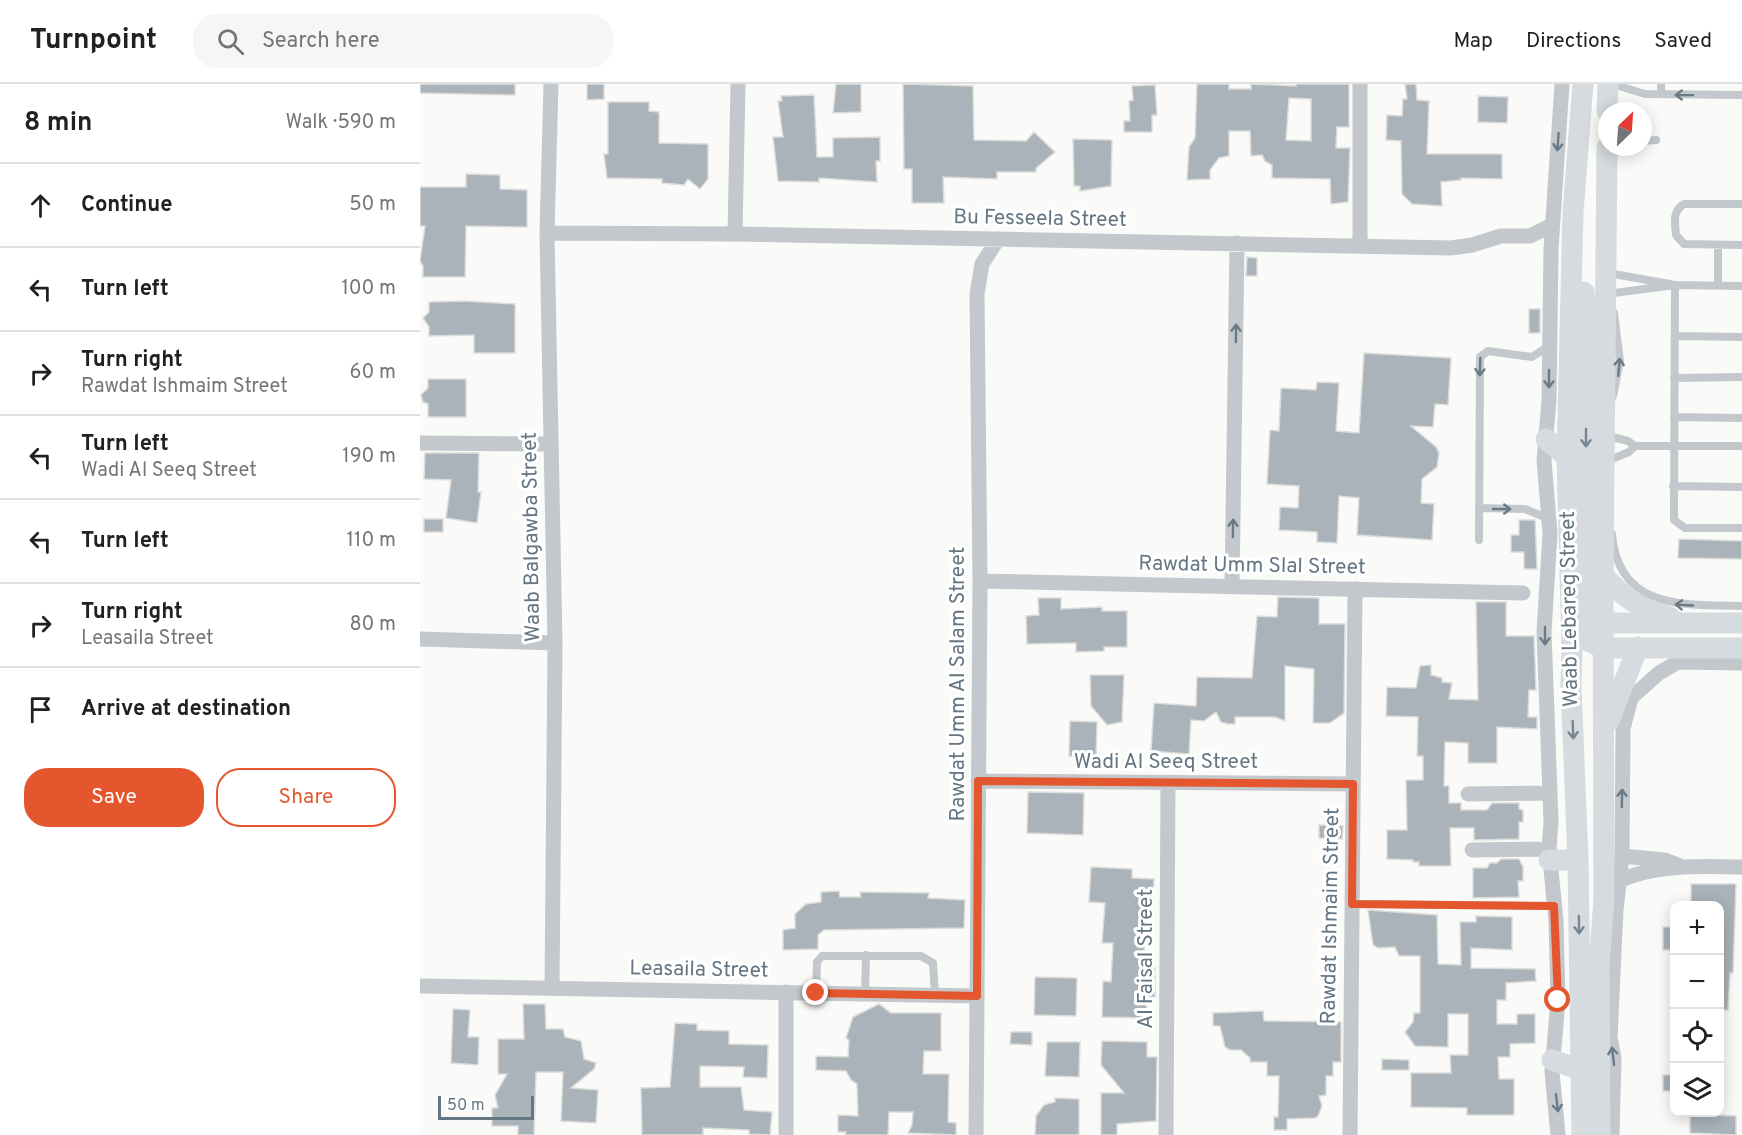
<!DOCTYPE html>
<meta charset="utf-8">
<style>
body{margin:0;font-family:Overpass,sans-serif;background:#f6f6f6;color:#202124}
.controls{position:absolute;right:18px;bottom:18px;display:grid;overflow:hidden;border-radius:12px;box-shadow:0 3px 15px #0003}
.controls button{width:54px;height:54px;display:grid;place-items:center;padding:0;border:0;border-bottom:2px solid #e0e0e0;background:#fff;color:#202124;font:30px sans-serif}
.compass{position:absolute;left:1178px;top:18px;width:54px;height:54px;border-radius:50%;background:#fff;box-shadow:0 3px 15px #0003;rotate:25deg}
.scale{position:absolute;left:18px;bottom:15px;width:96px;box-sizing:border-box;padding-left:6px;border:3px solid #657683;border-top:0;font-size:16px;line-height:21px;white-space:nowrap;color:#657683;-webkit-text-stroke:4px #fff;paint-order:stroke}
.stop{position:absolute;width:18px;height:18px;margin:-14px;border:4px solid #e4572e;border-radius:50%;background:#fff}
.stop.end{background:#e4572e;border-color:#fff;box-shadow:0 2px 6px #0008}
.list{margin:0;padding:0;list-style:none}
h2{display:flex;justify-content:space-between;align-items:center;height:78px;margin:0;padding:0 24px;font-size:26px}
h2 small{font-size:20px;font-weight:400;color:#757577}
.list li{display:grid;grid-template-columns:39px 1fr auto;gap:18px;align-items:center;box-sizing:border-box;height:84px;padding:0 24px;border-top:2px solid #e0e0e0}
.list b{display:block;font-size:22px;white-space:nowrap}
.list p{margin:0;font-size:20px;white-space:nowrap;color:#757577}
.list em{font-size:20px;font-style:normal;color:#757577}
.actions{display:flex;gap:12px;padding:18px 24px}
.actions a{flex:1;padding:14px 0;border:2px solid #e4572e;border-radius:24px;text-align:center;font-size:21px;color:#e4572e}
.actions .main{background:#e4572e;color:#fff}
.icon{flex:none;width:33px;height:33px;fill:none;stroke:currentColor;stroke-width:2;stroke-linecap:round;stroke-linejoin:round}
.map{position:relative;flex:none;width:1322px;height:1051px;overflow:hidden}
header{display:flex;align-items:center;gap:36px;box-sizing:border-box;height:84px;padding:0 30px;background:#fff;border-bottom:2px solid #e0e0e0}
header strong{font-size:28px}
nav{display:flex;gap:33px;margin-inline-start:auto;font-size:21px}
.search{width:420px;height:54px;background:#f6f6f6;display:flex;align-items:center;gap:15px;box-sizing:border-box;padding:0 21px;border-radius:24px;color:#757577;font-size:22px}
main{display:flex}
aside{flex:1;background:#fff}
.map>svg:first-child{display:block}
.building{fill:#aab3b9;stroke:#dcdcda;stroke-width:1.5;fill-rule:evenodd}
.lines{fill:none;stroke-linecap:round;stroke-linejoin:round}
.lane{stroke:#c3c8cc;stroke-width:8}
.street{stroke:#c3c8cc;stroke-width:15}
.secondary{stroke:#d6dbdf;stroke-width:21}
.oneway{stroke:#6a7a87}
.oneway2{stroke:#768591}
.route{stroke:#e4572e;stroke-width:8}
.labels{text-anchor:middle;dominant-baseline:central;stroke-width:6;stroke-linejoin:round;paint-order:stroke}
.street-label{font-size:21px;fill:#657683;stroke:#fff}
</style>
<header>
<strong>Turnpoint</strong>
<div class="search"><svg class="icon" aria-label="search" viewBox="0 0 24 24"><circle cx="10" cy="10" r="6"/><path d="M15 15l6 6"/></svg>Search here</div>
<nav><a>Map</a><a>Directions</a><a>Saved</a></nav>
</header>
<main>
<aside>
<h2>8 min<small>Walk · 590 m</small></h2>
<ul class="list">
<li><svg class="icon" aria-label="ahead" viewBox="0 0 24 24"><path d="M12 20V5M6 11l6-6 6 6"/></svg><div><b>Continue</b></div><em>50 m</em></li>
<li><svg class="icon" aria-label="left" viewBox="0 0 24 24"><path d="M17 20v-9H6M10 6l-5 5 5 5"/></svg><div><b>Turn left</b></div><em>100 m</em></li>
<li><svg class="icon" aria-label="right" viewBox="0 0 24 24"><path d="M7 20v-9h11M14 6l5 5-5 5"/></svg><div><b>Turn right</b><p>Rawdat Ishmaim Street</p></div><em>60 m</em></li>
<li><svg class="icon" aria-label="left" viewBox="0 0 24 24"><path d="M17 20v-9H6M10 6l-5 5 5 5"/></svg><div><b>Turn left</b><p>Wadi Al Seeq Street</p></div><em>190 m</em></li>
<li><svg class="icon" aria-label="left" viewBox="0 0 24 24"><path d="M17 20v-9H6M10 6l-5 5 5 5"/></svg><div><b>Turn left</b></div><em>110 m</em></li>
<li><svg class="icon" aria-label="right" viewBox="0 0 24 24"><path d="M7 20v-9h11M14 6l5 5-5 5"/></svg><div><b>Turn right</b><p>Leasaila Street</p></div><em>80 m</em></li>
<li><svg class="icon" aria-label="arrive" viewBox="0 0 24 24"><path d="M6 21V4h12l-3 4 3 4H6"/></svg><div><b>Arrive at destination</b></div></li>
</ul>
<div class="actions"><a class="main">Save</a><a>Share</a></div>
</aside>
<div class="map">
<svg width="1322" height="1051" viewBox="0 0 1322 1051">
<rect width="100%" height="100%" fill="#fafaf8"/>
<path class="building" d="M0 0H95V11L0 9Z
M167 0H184V15L167 16Z
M416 0H441V28L413 29Z
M483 0 553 2 554 56 606 57 614 48 635 68 616 84V88H577V95L523 93 524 119H492V85H484Z
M777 0H809V5H831V0L876 2V0H929V43H917L916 64H930L928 118 911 120 910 95 852 94V81L845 77 842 71 831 72 830 47H809V72L799 74 790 86V95L767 96 769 63 775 54ZM869 14 891 15V57L866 56Z
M985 0H996L997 16 1009 17 1007 70H1082V95L1041 94V96L1021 98 1022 122 992 120 982 110 981 57 966 56 967 31 982 32 983 15H987Z
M735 1 737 31H732V48H704V37H710L709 17 713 16 712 2Z
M394 11 397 73H413V54L460 53V77H456L457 98 399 94V98L358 97 353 53H363L358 17H362L361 12Z
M1058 12 1088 13 1087 39 1058 38Z
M188 18H229V27L239 28V59L288 60V95L280 105 268 95 264 101 242 99V95L187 94 184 70H188Z
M653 55 692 56 691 102 660 107V102H654Z
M46 90 80 91V105L107 106V143L46 142 45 193H3V182L0 177 5 142H0V103H46Z
M827 173 837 174V192H826Z
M44 217 95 220V269H54V251L9 252V243L3 234 9 228V218Z
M1109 225H1120V249H1109Z
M944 269 1031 274 1028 321 1015 320 1013 343 991 342 1016 363 1019 369 1017 383 1002 395 1001 419 1014 420 1012 456 937 451 939 414 919 412 917 459 897 458V448L859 446 860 423 878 424 879 402 847 400 850 346 859 347 861 304 896 306 897 298 919 299 916 347 939 349Z
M8 295H46V333H8V320L3 318 1 311 8 304Z
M5 369H59L58 408H61L57 439 26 434 31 396 4 395Z
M4 435H23V448H4Z
M1099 436H1115L1117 485H1104V468H1091V451H1099Z
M1259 455 1322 457V475L1258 474Z
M858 513 899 514V540H925L924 629 910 639H893L894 585 865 582V637L855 633H815V640H808L801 638 796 628 784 637 771 636 769 670 731 667 734 619 776 622 777 593 832 594 837 532 857 533Z
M618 514H641V525L682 523V527H707V563H684V567L656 568V559L607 560 606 532 619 531Z
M1056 518H1086V552H1114L1116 606H1109L1108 633H1117V645L1077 643V679H1048V659L1025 658 1024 702H1029V719H1041V726H1067L1072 719H1099V725L1103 726V738H1099V755L1054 756V744H1030L1031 782H999V778H993V776L967 775V746H987L986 696H1003V672H997L998 633 966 632 967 603 996 604 1000 582 1011 581V591L1022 594V598L1032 599 1029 615 1058 616Z
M670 591H704L702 638 687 641 671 622Z
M650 637 677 638 676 673 649 672Z
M608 708 664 709 663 751 607 749Z
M899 741 923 742 922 755 899 754Z
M1081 775H1099L1103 783V797H1098L1099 813 1053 814V784H1067L1070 779H1077Z
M671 783 712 785V794L734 795 732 824H727L724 869H731L730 884H735V913H726L727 934 682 933 683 897 691 898 693 859H682L685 819 669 818Z
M1271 800H1316L1313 889H1310L1308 926H1299V822H1271Z
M419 807 420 813H441L440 808 509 809 508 814 545 816 544 844 404 846 398 851V865L363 866V846L375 844V830L386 820 401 818V808Z
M948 826 1017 831 1018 880 1041 881 1040 838H1056V832L1092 833V866L1051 864V884L1115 885 1116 897 1086 899V916H1077V940H1097V930H1115V959L1090 960V973H1078L1079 995H1094V1031H1047V1024L991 1023V989H1031L1030 971H1048V930H1028V963L995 962 985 948 993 938 994 929H1000V872H979L975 863 958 864 953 861Z
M1243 843H1254V866H1243Z
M615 893 657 894 656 932 614 931Z
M103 920H125L126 945H143L145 953 161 957 164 975 176 979 174 985 151 1004 178 1006 176 1039 141 1037 143 988H116L114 1051H98V1042H72V1024H78L75 1011 87 990H78V955H104Z
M459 920 471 929H521V967H504L503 990H529L528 1038 536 1039V1051L488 1049 492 1041 493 1028H469L468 1051H425L426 1048H418V1031L438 1032 437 1000 431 996 426 987 396 986V972L428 973 429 956 426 954 433 933Z
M33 925 50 926 48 953H59L58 981 31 979Z
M843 927 844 937 921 938V978H913V992H906V1011L899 1012 902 1022 898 1032 895 1034 867 1035V1046H854V1033H858L859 992H847V978H830V974L821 966H810L805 963 800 942H793V929Z
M255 939 277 940V946L309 947V960L348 961 347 994 323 993 324 983 280 982V1003H321L324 1026 352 1028 350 1051 329 1050V1046L283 1044V1051H222L221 1004 250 1003Z
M591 948H612V961L590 960Z
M682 957 727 958V973H737L736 1037 697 1040V1051H681V1009H704L681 981Z
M627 958H660L659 993 625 992Z
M962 975 989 976V986H962Z
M1243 991H1254V1007H1243Z
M635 1014 659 1015V1051H615L616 1032 624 1021 635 1018Z
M1270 1030 1316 1032V1051L1270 1049Z"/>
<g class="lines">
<path class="lane" d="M1199 2 1225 10 1322 11
M1241 10V0
M1223 57 1236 56
M1196 68 1207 63
M1322 120H1264C1252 127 1255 139 1256 151L1264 160 1322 161
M1194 190 1255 201
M1255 201 1254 436 1265 444H1322
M1298 202V161
M1194 209 1255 201 1322 202
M1255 252 1322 253
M1254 294 1322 293
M1193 312 1200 277 1194 229
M1254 333 1322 334
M1192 353 1208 357 1215 362H1322
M1192 375 1209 368 1215 362
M1253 402 1322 403
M1059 424 1105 425 1127 434
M1192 450C1198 526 1265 521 1322 522
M1059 456 1060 273 1068 267 1112 273 1129 262
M932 820 1134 822
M396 909 397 878 402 872H501L513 879 515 911
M445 910 446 871"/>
<path class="street" d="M131 0 127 149 135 559 132 904
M127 149 315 150 1031 164 1052 161 1081 152H1110L1132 141
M315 150 318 0
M940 162V0
M0 359 131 360
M560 497 1103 509
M812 503 817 159
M0 555 135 559
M558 697 933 700
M1048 710 1129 709
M1052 766 1129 765
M1202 772 1245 776 1260 782
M1199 797C1234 780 1284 782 1322 783
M0 902 557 912
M366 1051V908
M556 1051 560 497 557 210 562 180 578 155
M746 1051 748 699
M930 1051 935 505
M1138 1051 1132 988 1138 916 1136 837 1129 765 1131 738 1124 548 1130 449 1124 376 1129 316 1131 165 1142 0
M1192 1051 1194 974 1190 953 1196 826 1202 772 1203 645 1211 614 1239 589 1258 578 1322 579"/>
<path class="secondary" d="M1187 27 1188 0
M1164 208 1167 261 1163 542 1166 556 1183 564H1322
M1126 355 1147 373
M1183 491C1205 515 1219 524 1250 533
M1171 544 1183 539H1322
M1189 637 1218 563
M1129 776H1158
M1132 976 1161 986
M1162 1051 1158 776 1151 602 1152 565 1147 373 1153 128 1163 0
M1180 1051 1179 882 1184 815 1183 491 1187 63"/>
</g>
<defs><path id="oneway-shaft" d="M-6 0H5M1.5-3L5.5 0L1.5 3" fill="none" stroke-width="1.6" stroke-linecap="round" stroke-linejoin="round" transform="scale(1.5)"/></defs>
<g class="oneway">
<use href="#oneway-shaft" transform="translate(1264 11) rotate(-179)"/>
<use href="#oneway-shaft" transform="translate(1138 58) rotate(94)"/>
<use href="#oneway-shaft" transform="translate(816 249) rotate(-89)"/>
<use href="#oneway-shaft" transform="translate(1060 283) rotate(92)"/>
<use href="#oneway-shaft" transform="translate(1199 283) rotate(-85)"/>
<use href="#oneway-shaft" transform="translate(1129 295) rotate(90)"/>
<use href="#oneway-shaft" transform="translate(1082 425)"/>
<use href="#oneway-shaft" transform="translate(813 444) rotate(-89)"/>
<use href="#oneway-shaft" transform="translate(1264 521) rotate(-177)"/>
<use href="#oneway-shaft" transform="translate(1125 552) rotate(90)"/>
<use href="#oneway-shaft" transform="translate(1202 714) rotate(-89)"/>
<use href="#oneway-shaft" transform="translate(1193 972) rotate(-97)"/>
<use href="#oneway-shaft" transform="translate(1137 1019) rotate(83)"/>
</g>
<g class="oneway2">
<use href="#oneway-shaft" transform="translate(1166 354) rotate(90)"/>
<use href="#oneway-shaft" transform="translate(1153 646) rotate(88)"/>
<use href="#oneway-shaft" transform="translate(1159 841) rotate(89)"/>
</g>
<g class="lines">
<path class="route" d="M396 909 557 912 558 697 933 700 932 820 1134 822 1138 916"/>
</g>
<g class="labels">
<g class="street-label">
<text transform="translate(620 135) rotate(1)">Bu Fesseela Street</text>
<text transform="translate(112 453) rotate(-91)">Waab Balgawba Street</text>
<text transform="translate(832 482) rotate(1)">Rawdat Umm Slal Street</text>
<text transform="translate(1150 525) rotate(-91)">Waab Lebareg Street</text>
<text transform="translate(538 600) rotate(-90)">Rawdat Umm Al Salam Street</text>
<text x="746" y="678">Wadi Al Seeq Street</text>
<text transform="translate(911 832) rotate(-89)">Rawdat Ishmaim Street</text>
<text transform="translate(726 875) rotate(-90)">Al Faisal Street</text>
<text transform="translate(279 886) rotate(1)">Leasaila Street</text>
</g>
</g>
</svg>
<div class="controls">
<button>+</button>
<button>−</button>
<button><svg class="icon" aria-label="locate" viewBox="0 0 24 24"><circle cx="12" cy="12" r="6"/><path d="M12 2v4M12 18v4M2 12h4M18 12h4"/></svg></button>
<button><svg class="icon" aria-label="layers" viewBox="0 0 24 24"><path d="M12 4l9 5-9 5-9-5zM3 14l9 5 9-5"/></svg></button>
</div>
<svg class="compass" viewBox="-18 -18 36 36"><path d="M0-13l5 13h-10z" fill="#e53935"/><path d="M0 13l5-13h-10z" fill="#757577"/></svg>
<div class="scale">50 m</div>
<div class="stop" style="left:1138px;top:916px"></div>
<div class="stop end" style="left:396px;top:909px"></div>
</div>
</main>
